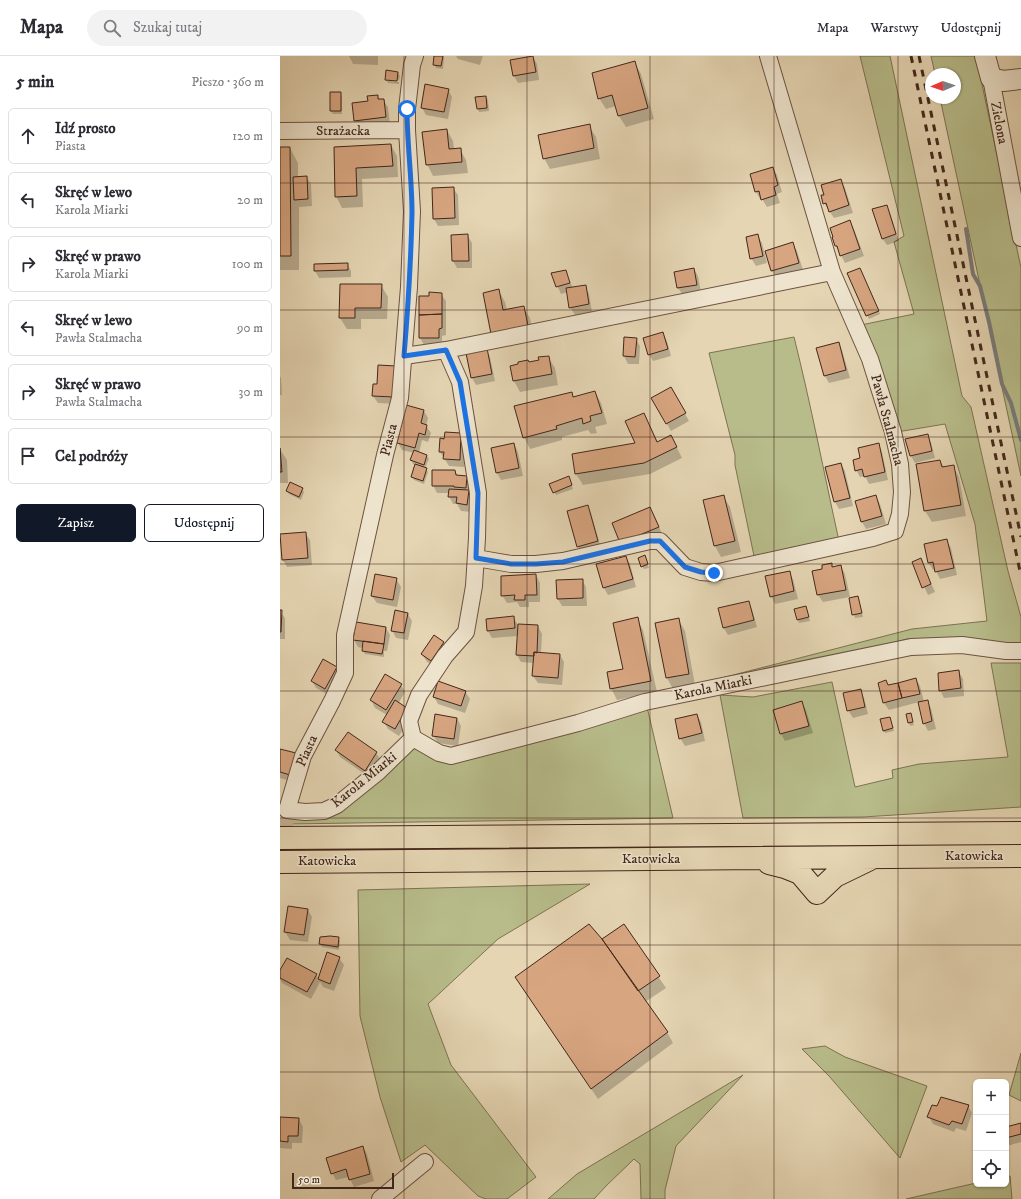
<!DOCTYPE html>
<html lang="pl">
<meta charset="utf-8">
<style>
body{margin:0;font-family:"IM FELL DW Pica",serif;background:#f2f2f3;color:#2b2b33}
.controls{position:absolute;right:12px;bottom:12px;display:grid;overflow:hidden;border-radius:6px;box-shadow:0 1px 3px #0004}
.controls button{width:36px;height:36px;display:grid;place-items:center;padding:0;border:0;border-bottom:1px solid #e1e1e2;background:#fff;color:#2b2b33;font:20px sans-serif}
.compass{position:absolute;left:645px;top:12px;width:36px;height:36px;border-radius:50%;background:#fff;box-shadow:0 1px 3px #0004;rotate:268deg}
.scale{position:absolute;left:12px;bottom:10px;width:102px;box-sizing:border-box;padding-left:4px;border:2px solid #43271b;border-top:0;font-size:11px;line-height:14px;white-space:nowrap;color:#43271b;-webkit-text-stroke:3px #eee4ce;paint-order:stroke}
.stop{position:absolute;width:12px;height:12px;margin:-9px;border:3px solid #1a73e8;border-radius:50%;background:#fff}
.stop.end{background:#1a73e8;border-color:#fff;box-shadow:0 1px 4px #0008}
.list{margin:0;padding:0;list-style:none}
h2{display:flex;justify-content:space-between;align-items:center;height:52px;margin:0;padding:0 16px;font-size:17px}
h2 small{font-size:13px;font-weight:400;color:#7c7c81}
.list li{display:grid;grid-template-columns:26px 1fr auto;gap:12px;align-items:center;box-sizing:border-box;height:56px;margin:0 8px 8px;padding:0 8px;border:1px solid #e1e1e2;border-radius:6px}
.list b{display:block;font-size:15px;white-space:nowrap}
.list p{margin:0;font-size:13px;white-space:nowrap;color:#7c7c81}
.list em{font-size:13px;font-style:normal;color:#7c7c81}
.actions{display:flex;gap:8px;padding:12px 16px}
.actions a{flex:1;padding:9px 0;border:1px solid #111827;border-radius:6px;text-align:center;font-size:14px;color:#111827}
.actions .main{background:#111827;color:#fff}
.icon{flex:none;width:22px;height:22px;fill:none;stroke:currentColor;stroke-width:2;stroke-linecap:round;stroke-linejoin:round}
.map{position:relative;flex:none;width:741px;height:1143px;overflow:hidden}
header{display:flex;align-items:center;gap:24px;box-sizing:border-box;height:56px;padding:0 20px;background:#fff;border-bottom:1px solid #e1e1e2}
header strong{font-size:19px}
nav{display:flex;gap:22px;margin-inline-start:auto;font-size:14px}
.search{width:280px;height:36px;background:#f2f2f3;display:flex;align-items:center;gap:10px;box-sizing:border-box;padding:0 14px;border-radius:22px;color:#7c7c81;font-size:15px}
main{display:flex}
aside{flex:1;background:#fff}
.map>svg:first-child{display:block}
.green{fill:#b7bc8a;stroke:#7d7252}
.shadow{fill:#0003}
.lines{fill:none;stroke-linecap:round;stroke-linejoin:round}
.stream{stroke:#787c7a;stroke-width:4}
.building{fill:#d7a580;stroke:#43271b}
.minor-tunnel{stroke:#c5b295;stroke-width:16;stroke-dasharray:16 8;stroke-linecap:butt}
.minor-casing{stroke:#6c5241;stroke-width:18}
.tertiary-casing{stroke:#6c5241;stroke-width:22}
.primary-casing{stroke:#43271b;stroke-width:24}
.minor{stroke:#eee4ce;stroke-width:16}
.tertiary{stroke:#eee4ce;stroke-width:20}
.primary{stroke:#e5d5b3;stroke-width:22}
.rail{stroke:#43271b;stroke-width:3;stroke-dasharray:7 7;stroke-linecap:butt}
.route{stroke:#1a73e8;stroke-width:5}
.grid{fill:none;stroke:#43271b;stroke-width:1;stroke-opacity:0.55}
.labels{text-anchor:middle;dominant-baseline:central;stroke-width:3;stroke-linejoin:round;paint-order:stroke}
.street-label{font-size:14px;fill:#43271b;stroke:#eee4ce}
</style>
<header>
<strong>Mapa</strong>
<div class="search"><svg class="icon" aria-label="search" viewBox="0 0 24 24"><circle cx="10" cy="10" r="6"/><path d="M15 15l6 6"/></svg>Szukaj tutaj</div>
<nav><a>Mapa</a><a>Warstwy</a><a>Udostępnij</a></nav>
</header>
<main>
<aside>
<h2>5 min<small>Pieszo · 360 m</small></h2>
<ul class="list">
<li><svg class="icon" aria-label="ahead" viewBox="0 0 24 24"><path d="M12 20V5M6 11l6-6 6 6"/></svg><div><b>Idź prosto</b><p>Piasta</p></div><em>120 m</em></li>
<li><svg class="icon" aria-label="left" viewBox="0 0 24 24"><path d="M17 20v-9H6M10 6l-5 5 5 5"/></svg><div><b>Skręć w lewo</b><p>Karola Miarki</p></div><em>20 m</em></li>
<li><svg class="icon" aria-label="right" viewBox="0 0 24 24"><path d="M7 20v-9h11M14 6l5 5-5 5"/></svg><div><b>Skręć w prawo</b><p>Karola Miarki</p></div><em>100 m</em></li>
<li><svg class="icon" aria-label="left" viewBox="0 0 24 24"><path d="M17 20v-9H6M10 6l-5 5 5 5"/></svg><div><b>Skręć w lewo</b><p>Pawła Stalmacha</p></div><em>90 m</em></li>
<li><svg class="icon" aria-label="right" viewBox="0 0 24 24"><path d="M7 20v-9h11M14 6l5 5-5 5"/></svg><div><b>Skręć w prawo</b><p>Pawła Stalmacha</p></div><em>30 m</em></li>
<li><svg class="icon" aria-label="arrive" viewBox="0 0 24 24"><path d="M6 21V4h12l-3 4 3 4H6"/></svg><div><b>Cel podróży</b></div></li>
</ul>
<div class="actions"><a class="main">Zapisz</a><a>Udostępnij</a></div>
</aside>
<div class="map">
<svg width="741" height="1143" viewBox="0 0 741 1143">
<rect width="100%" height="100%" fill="#e5d5b3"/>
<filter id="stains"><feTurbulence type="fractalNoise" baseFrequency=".005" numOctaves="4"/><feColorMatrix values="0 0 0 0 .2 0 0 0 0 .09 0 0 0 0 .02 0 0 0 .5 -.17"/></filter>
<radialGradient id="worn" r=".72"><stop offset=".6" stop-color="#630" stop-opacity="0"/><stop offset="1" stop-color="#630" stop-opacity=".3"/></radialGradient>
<path class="green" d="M580 0H610L682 340 691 351 728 515 741 561V587L729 591 685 584 627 583 577 597 434 624 632 573 707 565 695 468 665 368 617 376 581 269 634 258 614 186 624 180Z
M651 0H696L741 212V420L660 42H675V18H655Z
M514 281C531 349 544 417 559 485L474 500 455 409V399L429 297Z
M711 607H741V751L583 761 463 762 440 639 473 641 552 626 575 731 613 722 612 714 639 708 728 701Z
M367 651 393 762 9 768 12 759H46L129 693 135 692 162 706Z
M310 828 218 883 148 948 171 1009 256 1121 227 1143H206L198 1140 145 1089 121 1106 100 1041 80 960 78 834Z
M545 990 565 1001 647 1030 620 1102 549 1020 522 993Z
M741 997V1045L729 1039Z
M463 1019 396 1090 385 1134V1143H361L360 1108 354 1103 326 1130 314 1143H268L297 1118Z
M726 1120H730L732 1143H626L696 1127 726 1128Z"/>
<path class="shadow" d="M69 0H98V9L73 8Z
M155 0H163L164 2 163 13 156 12 154 8Z
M176 0H203L200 9 178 3Z
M253 1 257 8 259 24 238 27 234 20 231 4Z
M355 7 361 18 374 63 346 71 339 60 336 50 326 53 319 42Z
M107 16 118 17 120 20 119 24 107 23V25L106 23Z
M107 25 119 26V28L108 27Z
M168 34 172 41 168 63 146 59 142 52Z
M51 37H60L62 41V58H53L51 55Z
M97 40 99 44H103L108 51 110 68 79 72 75 65 73 48 89 46Z
M206 41 208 44 209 55 199 56 198 53Z
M309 70 316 81 320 103 270 113 264 102Z
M167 74 173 85 174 93H180L186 104 188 117 153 120 147 108Z
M111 89 117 100 118 121 82 123 83 151 62 152 56 140 55 92Z
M0 92H10L18 107V121H26L31 128 32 150 19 151V214H0Z
M493 112 497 119 502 136 497 138 500 147 487 151 482 143H480L476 136 471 119Z
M561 125 565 132 573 157 554 162 544 147 545 139Z
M173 132 178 139 179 169 158 170 154 163Z
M606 150 610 157 619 185 607 189 602 182Z
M570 166 574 173 584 200 565 207 556 190Z
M187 179 192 187V212H177L173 205Z
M478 180 482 187 487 207 476 210 471 202Z
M513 188 517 195 523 214 497 222 492 215 486 196Z
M67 208 71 215V221L39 222 35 215V209Z
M414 213 418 220 421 236 403 239 398 232 395 217Z
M285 215 293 232 305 230 309 238 312 256 295 259 290 251 288 236 281 238 272 218Z
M581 216 600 258 589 263 569 218Z
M101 229 108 241 107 263H81V273H67L60 262Z
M219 235 225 246 227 254 243 251 250 262 254 281 218 289Z
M161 238 166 245V279L162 280V289H144L140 282 150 241Z
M383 278 387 285 391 300 373 305 369 298Z
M345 282 356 283 360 290 359 308H348L344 300Z
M558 287 562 294 570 322 549 327 545 320 538 293Z
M206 294 210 301 215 325 196 329 192 322 187 297Z
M268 301 275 312 278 329 240 336 234 325 249 307 260 305Z
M99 310 118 348 98 347 93 340 98 329Z
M0 320 1 322 2 339H0Z
M391 332 409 365 391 375 372 342Z
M315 336 321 347 327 368 315 371 317 377 311 378 308 374 282 381V384L250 393 244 381 291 337 294 342Z
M144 355 148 362 146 370 151 377 148 386 142 384 139 397 147 400 149 403 145 412 148 416 144 428 134 424 132 421 136 409 133 408 131 404 134 397 122 394 118 387Z
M364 358 378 386 391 380 402 402 370 418 303 429 296 418 357 388Z
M181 378 185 385 184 411 169 410 160 396 165 384Z
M647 379 651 386 655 402 635 407 631 400 627 384Z
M234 388 238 396 243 420 221 424 217 417Z
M598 388 602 396 608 424 589 428 585 420 580 421 576 414 581 403Z
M0 393 7 404 8 427H0Z
M660 405 664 411 673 410 679 421 686 460 652 466 645 455Z
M561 408 565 415 573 450 559 453 555 446 547 412Z
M175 415 178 420 187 421 191 428V456L181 455 177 448H173L169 440V437H157L153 429Z
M290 425 293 433 276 439 274 436Z
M22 433 24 436 21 444 9 438 7 435Z
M443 440 450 451 461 496 441 501 435 490 424 445Z
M596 441 600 448 606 468 586 473 582 466 576 446Z
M307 450 311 457 321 492 302 498 298 490Z
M370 452 376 463 384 483 341 486Z
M25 477 30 484 32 509 7 511 3 504Z
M667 485 671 492 677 519 660 523 655 513 653 514 648 506Z
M346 501 350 508 356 531 328 539 324 532Z
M365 501 369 512 364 513 362 510Z
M633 507 644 511 655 536 648 539Z
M551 508 553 512 561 510 565 518 570 541 543 546 538 539 534 516 544 514Z
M509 516 513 523 518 543 495 548 491 540Z
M256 519 260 527V546H249V551H240L237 546 227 547 222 539Z
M116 523 121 531 117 551 97 547 92 540Z
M302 524 306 531 307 550H282L278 543 277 525Z
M578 541 583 561 575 562 570 543Z
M468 546 472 553 477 571 448 579 443 571Z
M526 552 530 565 519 567 518 563Z
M0 555 5 562V583H0Z
M128 558 132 565 128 584 116 582 112 574Z
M233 561 238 569 258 570 262 578 261 598 280 599 284 606 282 629 258 627 253 620 254 607 241 606 237 599 238 580 212 582 208 575Z
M357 563 363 574 377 636 337 644 331 632 345 614Z
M398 563 405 575 415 629 393 633 387 622Z
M106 572 110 579 107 595H104V601L85 598 83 595V592L78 591 74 584Z
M163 586 167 594 155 612 147 606 142 598Z
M56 611 60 619 49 639 36 632 32 625Z
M679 616 683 623 684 640 664 642 660 634Z
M636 623 640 630 644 646 647 645 651 652 656 673 648 675 644 667 639 646 609 654 604 647Z
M121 629 125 636 118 648 131 660 119 680 108 673 104 666 107 659 95 652 91 644Z
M580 634 584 642 588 658 573 662 568 654Z
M185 635 190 643 185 657 158 648 154 641Z
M522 647 526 654 533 677 505 685 501 678 494 655Z
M630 658 634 669 630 670 629 667Z
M417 659 421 666 425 685 405 690 400 682Z
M177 662 181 670 178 690 158 687 153 679Z
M610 662 614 675 605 677 603 674Z
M68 677 96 697 101 704 89 721 60 701 56 694Z
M0 694 14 726 0 722Z
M9 851 28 854 32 861 28 886 10 884 5 876Z
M344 870 386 932 365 946 387 976 393 987 318 1043 236 922 322 885Z
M58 882 60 885 59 894 42 891 40 888Z
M48 897 59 902 64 909 54 935 43 931 40 926 31 943 2 927 0 923V917L36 919 39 923Z
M688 1050 692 1057 686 1075 676 1072 674 1076 653 1068 649 1061 658 1051Z
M0 1062 19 1063 23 1071 22 1087H12V1093L0 1092Z
M741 1068V1086L727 1090 726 1087V1072Z
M83 1091 87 1098 94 1125 74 1131 69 1121 56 1124 52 1117Z"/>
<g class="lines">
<path class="stream" d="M686 173 693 218 700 230 709 266 722 328 731 347 741 384"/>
</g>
<path class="building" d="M154 0H163L161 10 153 9Z
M253 0 256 16 233 20 230 4Z
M355 5 368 52 338 60 332 39 318 43 312 17Z
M106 14 118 16 117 25 105 24Z
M145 28 169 33 164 56 141 52Z
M50 36H61V55H50Z
M98 39V43H104L106 61 74 65 72 47 88 45 87 40Z
M206 40 207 52 197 53 195 41Z
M310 68 314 92 263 103 258 79Z
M167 73 169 93 181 92 182 106 146 109 142 76Z
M111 88 113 110 76 112 77 140 55 141 54 91Z
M0 91H10L11 200H0Z
M493 111 498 129 494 131 496 139 481 144 479 135 475 136 470 118Z
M27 120 28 143 14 144 13 121Z
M561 123 569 149 549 156 546 147 543 148 541 139H544L541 129Z
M174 131 175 162 153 163 152 132Z
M607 149 616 178 602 183 592 153Z
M570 164 580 193 560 200 557 190H555L552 181H553L550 172Z
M188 178 189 205H172L171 179Z
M478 178 483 200 470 203 466 181Z
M513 186 519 207 491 215 485 195Z
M68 207V214L34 215V208Z
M414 212 417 229 397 232 394 216Z
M580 212 599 255 586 260 567 217Z
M286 214 290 227 276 231 271 217Z
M60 228H102L101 252H75V262H59Z
M306 229 309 248 289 252 286 232Z
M219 233 223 254 244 250 248 270 211 278 203 237Z
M149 236 162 237V258L139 259V240H149Z
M162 258V272L159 273V282H139V259Z
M383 276 388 293 368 299 363 282Z
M344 281 357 282 355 301 343 300Z
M559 286 566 314 544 320 536 292Z
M207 292 212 318 191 322 186 297Z
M269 300 272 318 233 325 230 310 238 308V306L248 304 249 306 259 304 258 301Z
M98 309 116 310 114 341 92 340 93 328H97Z
M391 331 406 357 386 368 371 342Z
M315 335 322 357 310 360 311 365 303 368 302 362 276 370 277 373 243 382 234 350 292 336 293 341Z
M126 349 144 354 141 367 147 369 145 379 139 377 135 392 117 387Z
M364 357 377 386 391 379 397 391 364 407 295 418 292 398 355 387 345 365Z
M165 376 181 377 180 404 163 403 164 396H159L160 382 164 383Z
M648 378 652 395 630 400 625 383Z
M234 387 239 412 216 417 211 392Z
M599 387 605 416 584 421 582 413 575 415 573 404 580 402 578 392Z
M0 392 2 416H0Z
M134 394 147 399 144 409 130 404Z
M660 404 662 411 674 409 681 449 644 455 636 408Z
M561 407 570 442 554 446 545 411Z
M135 408 147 412 143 425 131 421Z
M152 414H175L176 419 187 420 186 432 174 431V430H152Z
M289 420 292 429 273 437 269 428Z
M10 426 23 432 19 441 6 435Z
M169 433 189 434 187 449 176 447 177 441H168Z
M444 439 455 485 434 490 423 444Z
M596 439 602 460 581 466 575 445Z
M308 449 318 485 297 491 287 455Z
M370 451 379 471 340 487 332 467Z
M26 476 28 502 2 504 0 478Z
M667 483 674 512 655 516 653 506 648 507 644 488Z
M365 499 368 508 361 511 358 502Z
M346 500 353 523 323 532 316 508Z
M641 502 651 528 642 532 632 506Z
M552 507V511L561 509 566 534 537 539 532 515 542 513V509Z
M510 515 514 535 490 541 485 520Z
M95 518 117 522 113 544 91 540Z
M256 518 257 539H245V544H234L235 539 221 540V520Z
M303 523V542L277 543 276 524Z
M578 540 582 557 572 559 569 542Z
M469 545 474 564 443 572 438 552Z
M526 550 529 561 517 564 514 553Z
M0 554H2L1 576H0Z
M115 554 128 557 124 577 111 575Z
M234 560 235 572 207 575 206 563Z
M358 561 371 625 330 633 327 616 343 613 333 567Z
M399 562 409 618 386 622 375 567Z
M76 566 106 571 104 588 73 584Z
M238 568 258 569 257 597 254 596V600L236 599Z
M154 579 164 586 151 605 141 598Z
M83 585 104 588 102 598 82 595Z
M254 596 280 598 278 622 252 620Z
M43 603 57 611 45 633 31 625Z
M679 614 681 632 659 635 658 617Z
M105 618 122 628 106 654 90 644Z
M636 622 640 638 622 642 618 627Z
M606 624 608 629 618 627 622 642 603 647 598 627Z
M158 625 186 635 181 650 153 641Z
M581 633 585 651 567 655 563 637Z
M115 644 127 652 115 673 102 666Z
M648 644 652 665 643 668 638 646Z
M522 645 529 670 500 678 493 654Z
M631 657 633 666 628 667 626 658Z
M155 658 177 662 174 683 152 680Z
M417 658 422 677 399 683 395 663Z
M610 661 613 672 603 675 600 663Z
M68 676 97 696 85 715 55 694Z
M0 693 16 697 10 719 0 716Z
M8 850 28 853 24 879 4 876Z
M309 868 322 883 388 976 311 1033 235 921Z
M344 868 380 920 358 935 322 883Z
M50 880 59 881 58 891 39 888 40 881Z
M47 896 60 901 50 928 38 923Z
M7 902 37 918 27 936 0 922V914Z
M661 1041 689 1049 682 1068 672 1065 669 1069 647 1061 652 1049 657 1050Z
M0 1061 19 1062 18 1080H8V1086L0 1085Z
M741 1067V1078L726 1082V1071Z
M83 1090 90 1118 69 1124 66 1113 51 1118 46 1102Z"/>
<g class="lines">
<path class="minor-tunnel" d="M0 802 7 754"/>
<defs>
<path id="minor" d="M711 22 741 182
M0 75 127 74
M166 294 552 216
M124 300 166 294 180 326 198 437 197 482 194 530 186 576 165 600 139 639 129 665 133 682 159 697 171 700 298 667 365 646 631 591 682 589 726 595H741
M196 502 231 508H256L283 505 370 485H380L405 511 421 516 434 517 593 482 615 475 620 458 622 436 620 408 613 376 590 303 552 216 488 0
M133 682 98 716 57 749 44 755 25 756 7 754 23 700 52 645 65 617V579L105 399 120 342 129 231 132 155 127 74V53L132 9 135 0
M100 1143 145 1106"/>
<path id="tertiary" d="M705 0 711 22 723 25 741 23"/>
<path id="primary" d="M0 782 741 777
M0 806 741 800
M489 807 505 811 520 817 537 837 555 820 590 803"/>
</defs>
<use href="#minor" class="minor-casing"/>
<use href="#tertiary" class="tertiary-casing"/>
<use href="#primary" class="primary-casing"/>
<use href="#minor" class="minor"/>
<use href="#tertiary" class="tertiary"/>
<use href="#primary" class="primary"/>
<path class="rail" d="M631 0 741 520
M639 0 741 481"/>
</g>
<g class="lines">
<path class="route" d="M127 53C127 88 132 122 132 157 131 205 128 252 124 300L166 294 180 326 198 437 196 502 231 508H256L283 506 370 485H380L405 511 421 516 434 517"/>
</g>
<path class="grid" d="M124 0V1143M247 0V1143M370 0V1143M494 0V1143M618 0V1143M0 127H741M0 254H741M0 381H741M0 508H741M0 635H741M0 762H741M0 889H741M0 1016H741"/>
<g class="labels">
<g class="street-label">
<text transform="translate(719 67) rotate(79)">Zielona</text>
<text x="63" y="75">Strażacka</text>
<text transform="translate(607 364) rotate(75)">Pawła Stalmacha</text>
<text transform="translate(109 384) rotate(-76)">Piasta</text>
<text transform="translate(433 632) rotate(-12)">Karola Miarki</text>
<text transform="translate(27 695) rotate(-66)">Piasta</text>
<text transform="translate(84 724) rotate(-39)">Karola Miarki</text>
<text x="694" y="800">Katowicka</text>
<text x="371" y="803">Katowicka</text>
<text x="47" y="805">Katowicka</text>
</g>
</g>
<rect width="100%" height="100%" filter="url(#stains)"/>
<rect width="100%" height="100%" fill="url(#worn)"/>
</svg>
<div class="controls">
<button>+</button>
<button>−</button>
<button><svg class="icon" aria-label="locate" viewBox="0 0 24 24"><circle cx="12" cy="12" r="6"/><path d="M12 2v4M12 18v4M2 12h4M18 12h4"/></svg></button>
</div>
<svg class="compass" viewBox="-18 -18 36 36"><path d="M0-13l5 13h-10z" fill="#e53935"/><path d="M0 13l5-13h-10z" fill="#7c7c81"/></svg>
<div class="scale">50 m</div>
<div class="stop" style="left:127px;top:53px"></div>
<div class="stop end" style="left:434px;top:517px"></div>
</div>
</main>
